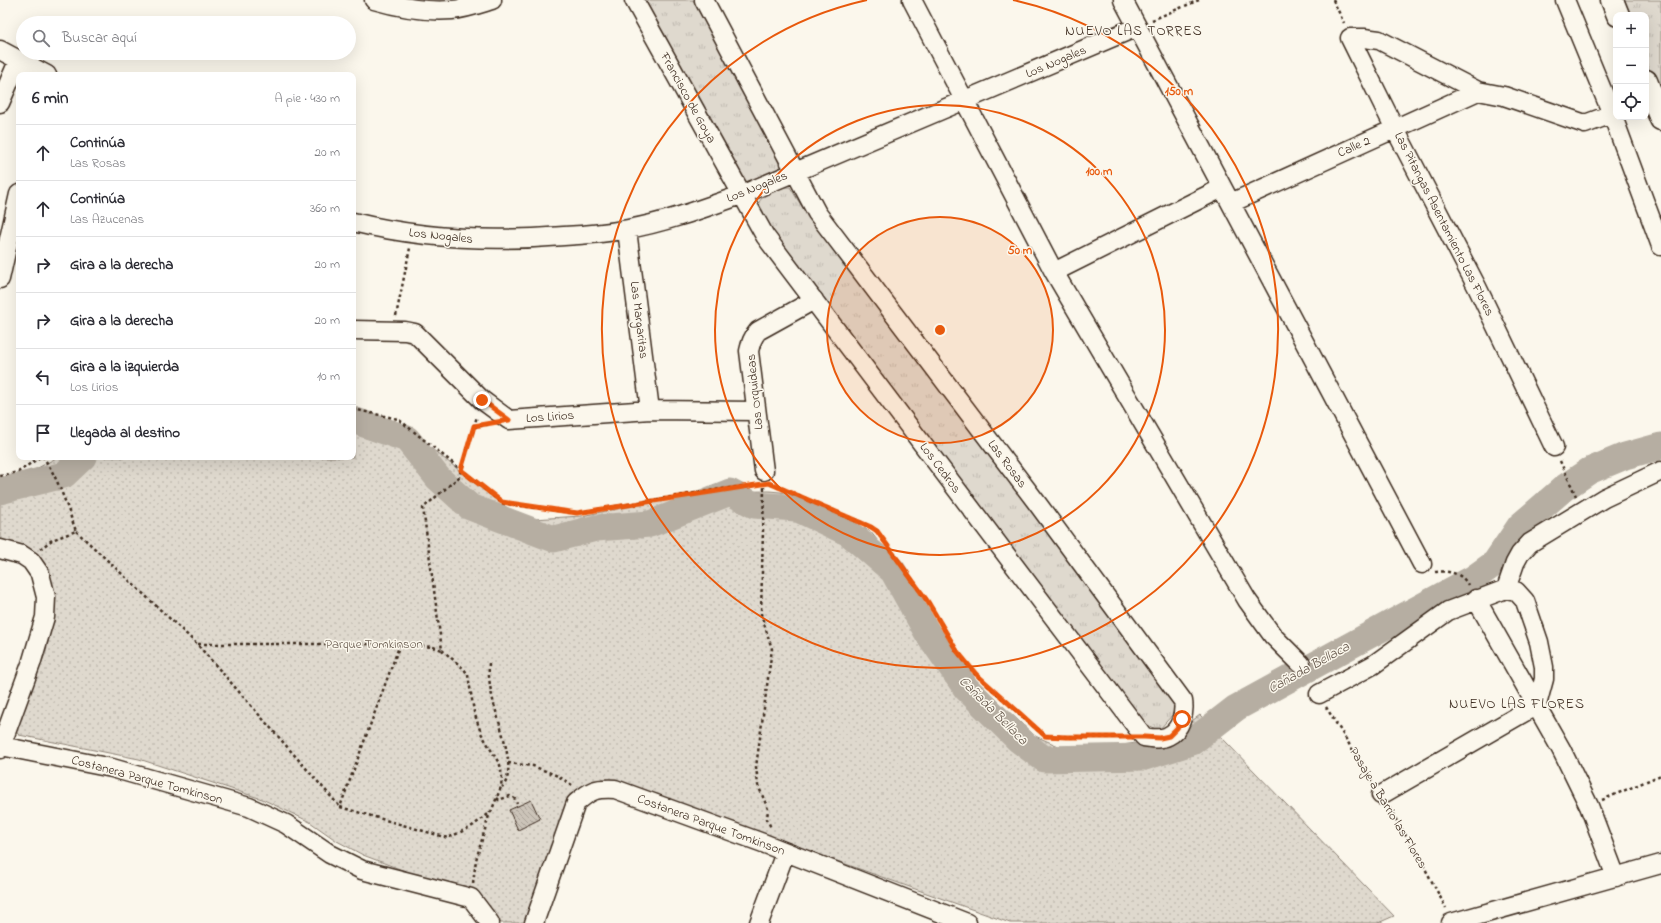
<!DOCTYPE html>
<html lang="es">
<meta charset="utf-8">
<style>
body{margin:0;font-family:"Indie Flower",sans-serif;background:#f2f2f3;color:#2b2b33}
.controls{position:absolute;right:12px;top:12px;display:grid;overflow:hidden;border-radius:8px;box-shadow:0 4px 16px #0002}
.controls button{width:36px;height:36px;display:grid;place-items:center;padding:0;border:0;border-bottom:1px solid #e1e1e2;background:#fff;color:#2b2b33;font:20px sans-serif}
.stop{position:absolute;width:12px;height:12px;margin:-9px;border:3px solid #ea580c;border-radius:50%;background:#fff}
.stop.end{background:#ea580c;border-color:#fff;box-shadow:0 1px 4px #0008}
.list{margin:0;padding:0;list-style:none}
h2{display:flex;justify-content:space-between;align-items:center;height:52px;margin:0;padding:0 16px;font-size:17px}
h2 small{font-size:13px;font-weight:400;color:#7c7c81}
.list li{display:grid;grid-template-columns:26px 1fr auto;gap:12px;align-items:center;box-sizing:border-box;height:56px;padding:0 16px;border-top:1px solid #e1e1e2}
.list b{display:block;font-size:15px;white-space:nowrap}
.list p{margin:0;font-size:13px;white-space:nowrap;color:#7c7c81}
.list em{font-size:13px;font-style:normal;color:#7c7c81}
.icon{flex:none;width:22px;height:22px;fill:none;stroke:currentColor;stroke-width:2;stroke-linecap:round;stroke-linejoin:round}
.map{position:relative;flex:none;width:1661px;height:923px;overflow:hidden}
.search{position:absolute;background:#fff;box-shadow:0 4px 16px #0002;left:16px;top:16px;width:340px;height:44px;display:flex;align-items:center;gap:10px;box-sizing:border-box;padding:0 14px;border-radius:22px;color:#7c7c81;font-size:15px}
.panel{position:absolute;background:#fff;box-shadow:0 4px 16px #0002;left:16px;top:72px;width:340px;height:388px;border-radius:8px}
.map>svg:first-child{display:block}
.grass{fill:url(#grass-tufts);stroke:#8d8276}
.park{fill:url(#park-dots);stroke:#8d8276}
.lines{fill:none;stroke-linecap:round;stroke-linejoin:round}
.river{stroke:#b6aea2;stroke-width:27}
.building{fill:url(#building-back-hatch);stroke:#3b2a1e}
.minor-casing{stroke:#3b2a1e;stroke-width:21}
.highway-casing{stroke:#3b2a1e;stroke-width:25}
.path{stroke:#3b2a1e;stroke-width:2.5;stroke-dasharray:3 3;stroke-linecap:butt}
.minor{stroke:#fbf7ec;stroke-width:18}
.highway{stroke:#fbf7ec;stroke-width:22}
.route{stroke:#ea580c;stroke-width:5}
.ring{fill:none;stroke:#e8590c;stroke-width:2}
.labels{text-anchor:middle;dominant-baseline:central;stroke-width:3;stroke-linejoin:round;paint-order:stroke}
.street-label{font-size:13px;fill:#3b2a1e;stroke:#fbf7ec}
.park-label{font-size:13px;fill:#64564a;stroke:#fbf7ec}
.neighbourhood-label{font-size:14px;letter-spacing:1px;fill:#3b2a1e;stroke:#fbf7ec}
.water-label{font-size:14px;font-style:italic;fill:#605246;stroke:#fbf7ec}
.centre{fill:#e8590c;stroke:#fbf7ec;stroke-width:2}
.ring-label{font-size:12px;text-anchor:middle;font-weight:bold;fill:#e8590c;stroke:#fbf7ec;stroke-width:3;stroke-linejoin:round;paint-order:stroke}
</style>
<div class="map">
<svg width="1661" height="923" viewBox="0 0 1661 923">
<defs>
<pattern id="grass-tufts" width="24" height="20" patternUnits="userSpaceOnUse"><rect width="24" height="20" fill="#dfd9ce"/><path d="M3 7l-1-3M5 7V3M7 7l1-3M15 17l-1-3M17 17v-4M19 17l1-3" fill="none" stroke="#c0bab0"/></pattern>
<pattern id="park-dots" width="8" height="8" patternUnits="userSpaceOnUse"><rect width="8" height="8" fill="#dfd9ce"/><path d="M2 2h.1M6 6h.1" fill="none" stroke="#c0bab0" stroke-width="1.8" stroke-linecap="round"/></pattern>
<pattern id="building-back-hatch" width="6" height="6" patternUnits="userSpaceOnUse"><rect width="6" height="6" fill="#ccc4b9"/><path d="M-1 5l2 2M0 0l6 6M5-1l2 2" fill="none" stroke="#a79f96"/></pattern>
</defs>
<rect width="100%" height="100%" fill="#fbf7ec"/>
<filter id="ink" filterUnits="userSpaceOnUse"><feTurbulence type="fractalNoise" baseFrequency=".025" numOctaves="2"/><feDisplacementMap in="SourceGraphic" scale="8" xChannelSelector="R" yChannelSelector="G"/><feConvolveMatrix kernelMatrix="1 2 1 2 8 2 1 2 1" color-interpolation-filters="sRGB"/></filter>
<g filter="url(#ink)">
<path class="grass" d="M645 0H693L777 156 780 168 777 171 749 182H744L740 179Z
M1621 0H1661V100L1646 62V15H1627Z
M785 187H790L801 205 1172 692 1177 703 1174 713 1159 730C1147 727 1143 720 1135 711L765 227 758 204C763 193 774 191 785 187Z"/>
<path class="park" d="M353 411 396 421 514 513 534 519 581 516 701 492 769 491 791 493 870 531 907 578 939 633 964 670 1035 736 1061 747H1108L1150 741 1185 726 1200 715 1394 916 1378 923H1010L706 814 594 781 579 789 566 804 524 923H501L473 897 363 855 337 841 310 822 262 799 139 759 19 735 13 728 46 652 53 618 50 593 0 542V482L14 481 58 457H353Z"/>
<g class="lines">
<path class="river" d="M353 420 407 439 438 478 470 507 554 539 596 528 650 524 730 492 754 505 796 508 849 533 893 571 927 632 966 688 1019 740 1044 759 1145 757 1192 742 1236 708 1474 578 1495 563 1520 526 1564 488 1589 471 1625 456 1661 446
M0 491 64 475 83 457"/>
</g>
<path class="building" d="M531 800 540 819 518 830 509 810Z"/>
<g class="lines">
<defs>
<path id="minor" d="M374 0C398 7 426 12 452 10 465 9 479 4 492 0
M634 0 765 236 1144 737C1151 738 1161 740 1168 736 1181 730 1185 713 1183 701L1037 503 817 213 704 0
M912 0 1054 272 1247 600 1273 636 1301 664
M1123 0 1422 564
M1565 0 1612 114 1661 246
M0 50 47 75
M0 103 19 59
M1231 203 1478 91
M353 222C422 239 493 242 564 236 585 235 607 233 628 229 667 222 704 208 741 195L1137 27
M627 230 650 410
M1054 272 1222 188
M0 279 19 194
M353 330 405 331 415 333 482 400 509 420 650 410 756 411
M1554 447 1477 287 1395 129 1350 38H1364L1379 40 1478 91 1504 96 1585 124 1612 114
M764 471 749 351C751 343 752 338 758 331L814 300
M0 549 22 555 31 561 40 574 46 597 45 617 31 664 0 749
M1506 589 1515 563 1520 554 1530 543 1604 498 1661 471
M1476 599 1561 749 1589 806 1616 877
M1319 694 1373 665 1448 611 1506 589 1516 591 1525 601 1539 642 1544 667V679L1537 705
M1 746 112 768 249 807 286 824 330 854 362 870 471 898 490 923
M1381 795 1537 705
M534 923 576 803C591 790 595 788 615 789L763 843 967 923
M759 923 785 853
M1451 923 1661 864"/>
<path id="highway" d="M1612 0 1618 15
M1646 81 1661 119"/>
</defs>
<use href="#minor" class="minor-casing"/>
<use href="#highway" class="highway-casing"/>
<path class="path" d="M1333 0 1344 23
M1152 20 1199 0
M396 316 410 248
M353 409 398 419 402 422 502 503 577 513 715 490 756 485
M474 427 477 416
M1560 461 1576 496
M0 476 18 472 40 457
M771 484 871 527 877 531 928 602 957 651 975 674 1045 736 1067 737H1123
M764 487 761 614 772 649 756 767 758 785 768 809 767 819 771 828
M76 531 197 644 340 807
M40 549 52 540 76 531C67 507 58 477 43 457
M1435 572C1448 570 1462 573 1468 585
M198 644H400
M442 650 464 669 468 675 474 712 481 733 500 765 502 776 501 787 491 812 471 827 448 838 340 807 400 644 433 647 442 650 423 508 459 477 474 427 488 424
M489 663C488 675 490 688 493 700 497 720 519 771 502 787
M1326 707 1372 781
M508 763 533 766 558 776 572 785
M497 798 499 800 510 796 515 799 517 804
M1602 800 1661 775
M1389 808 1421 861 1446 908
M473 883 476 860 490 812"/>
<use href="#minor" class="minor"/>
<use href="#highway" class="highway"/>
</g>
</g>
<g class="lines" filter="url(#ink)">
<path class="route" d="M482 400 509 420 474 426 461 470 502 502 577 513 769 483 871 527 877 531 928 602 957 651 976 674 1045 736 1066 737H1144L1160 738 1169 736 1177 728 1182 719"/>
</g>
<circle cx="940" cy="330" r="113" fill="#e8590c" fill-opacity=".12"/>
<g class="ring">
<circle cx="940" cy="330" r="113"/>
<circle cx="940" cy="330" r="225"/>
<path d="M1013 0A338 338 0 1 1 867 0"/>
</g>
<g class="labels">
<g class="street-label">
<text transform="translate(1056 62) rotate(-23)">Los Nogales</text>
<text transform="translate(688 98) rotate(61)">Francisco de Goya</text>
<text transform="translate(1354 147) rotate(-24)">Calle 2</text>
<text transform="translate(757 187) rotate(-22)">Los Nogales</text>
<text transform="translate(1444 224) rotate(63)">Las Pitangas Asentamiento Las Flores</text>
<text transform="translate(441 236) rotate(6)">Los Nogales</text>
<text transform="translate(639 320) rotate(83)">Las Margaritas</text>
<text transform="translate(755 392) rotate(-96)">Las Orquideas</text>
<text transform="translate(550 417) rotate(-4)">Los Lirios</text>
<text transform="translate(1007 464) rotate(53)">Las Rosas</text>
<text transform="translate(940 468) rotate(53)">Los Cedros</text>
<text transform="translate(147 780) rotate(15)">Costanera Parque Tomkinson</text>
<text transform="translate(1388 808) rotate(59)">Pasaje a Barrio las Flores</text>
<text transform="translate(711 825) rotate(20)">Costanera Parque Tomkinson</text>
</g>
<g class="park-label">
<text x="374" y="644">Parque Tomkinson</text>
</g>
<g class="neighbourhood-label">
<text x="1134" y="31">NUEVO LAS TORRES</text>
<text x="1517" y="704">NUEVO LAS FLORES</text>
</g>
<g class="water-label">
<text transform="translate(1309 668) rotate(-29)">Cañada Bellaca</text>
<text transform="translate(993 711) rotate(45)">Cañada Bellaca</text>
</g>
</g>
<circle cx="940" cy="330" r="6" class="centre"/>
<g class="ring-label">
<text x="1179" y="95">150 m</text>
<text x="1099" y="175">100 m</text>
<text x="1020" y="254">50 m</text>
</g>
</svg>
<div class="controls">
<button>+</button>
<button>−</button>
<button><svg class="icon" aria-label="locate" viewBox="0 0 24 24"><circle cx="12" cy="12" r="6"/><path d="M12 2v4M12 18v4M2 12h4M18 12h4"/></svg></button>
</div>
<div class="stop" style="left:1182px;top:719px"></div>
<div class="stop end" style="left:482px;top:400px"></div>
<div class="search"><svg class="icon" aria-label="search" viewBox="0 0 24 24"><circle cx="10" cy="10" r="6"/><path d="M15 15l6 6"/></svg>Buscar aquí</div>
<section class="panel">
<h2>6 min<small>A pie · 430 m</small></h2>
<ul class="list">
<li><svg class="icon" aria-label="ahead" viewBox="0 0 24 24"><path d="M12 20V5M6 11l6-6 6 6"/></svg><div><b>Continúa</b><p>Las Rosas</p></div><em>20 m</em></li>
<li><svg class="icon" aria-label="ahead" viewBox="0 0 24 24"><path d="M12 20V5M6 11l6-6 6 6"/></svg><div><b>Continúa</b><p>Las Azucenas</p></div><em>360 m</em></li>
<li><svg class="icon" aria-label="right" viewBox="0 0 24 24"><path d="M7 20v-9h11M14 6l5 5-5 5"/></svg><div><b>Gira a la derecha</b></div><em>20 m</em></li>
<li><svg class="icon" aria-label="right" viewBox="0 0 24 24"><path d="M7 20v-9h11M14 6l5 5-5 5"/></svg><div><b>Gira a la derecha</b></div><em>20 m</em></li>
<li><svg class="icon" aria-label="left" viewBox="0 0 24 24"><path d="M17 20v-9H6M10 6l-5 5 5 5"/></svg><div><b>Gira a la izquierda</b><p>Los Lirios</p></div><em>10 m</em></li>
<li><svg class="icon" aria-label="arrive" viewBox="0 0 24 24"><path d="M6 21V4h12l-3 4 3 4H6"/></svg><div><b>Llegada al destino</b></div></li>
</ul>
</section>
</div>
